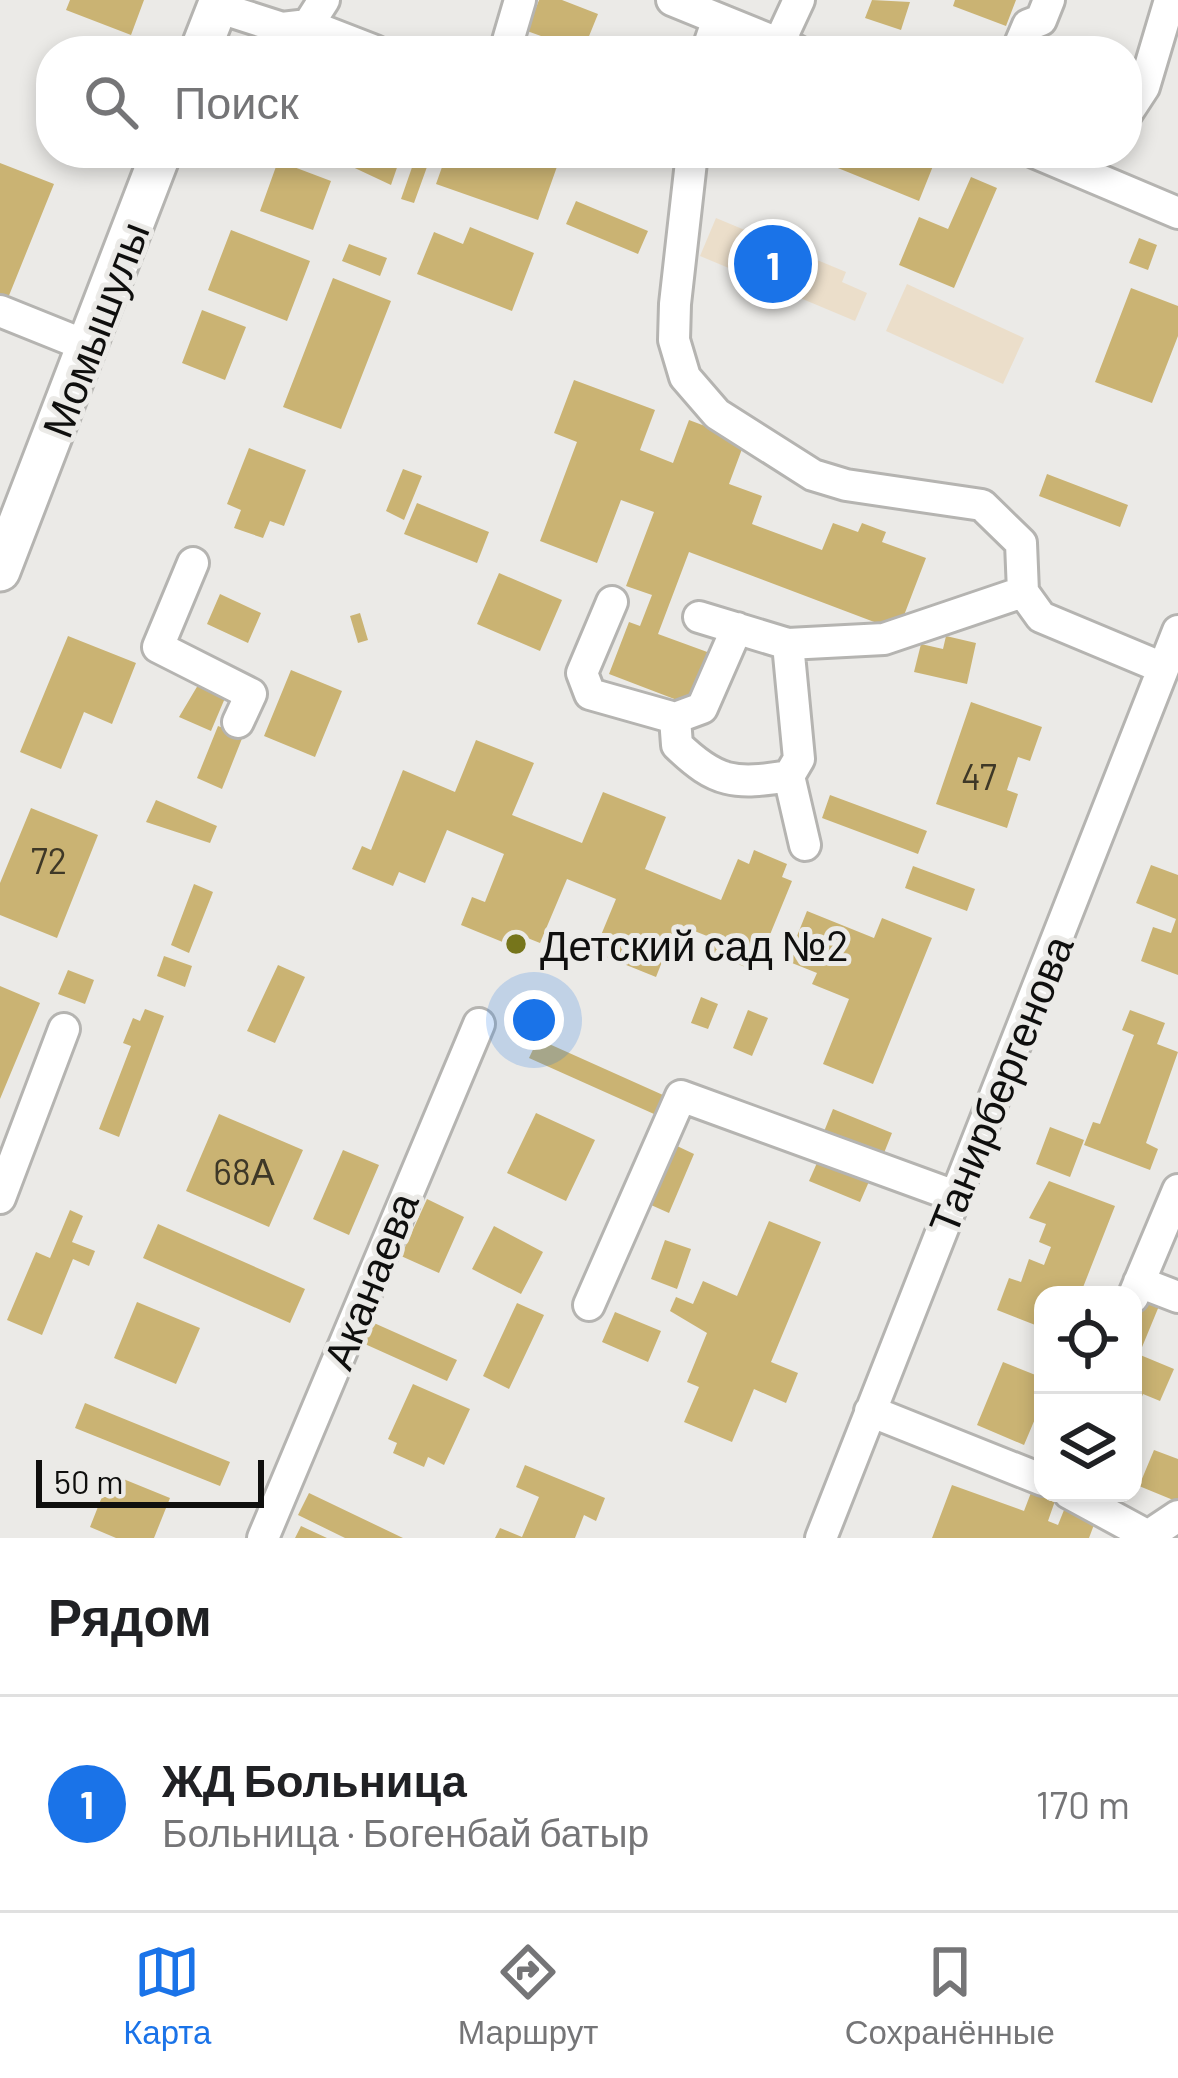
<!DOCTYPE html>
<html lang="ru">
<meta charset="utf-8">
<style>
body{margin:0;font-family:Barlow,sans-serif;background:#f6f6f6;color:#202124}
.controls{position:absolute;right:36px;bottom:36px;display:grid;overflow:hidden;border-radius:24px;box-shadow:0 6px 18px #0003}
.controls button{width:108px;height:108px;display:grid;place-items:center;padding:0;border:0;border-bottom:3px solid #e0e0e0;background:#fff;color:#202124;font:60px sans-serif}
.scale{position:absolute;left:36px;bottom:30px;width:228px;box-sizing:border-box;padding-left:12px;border:6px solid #0f0f0e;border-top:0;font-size:33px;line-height:42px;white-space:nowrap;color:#0f0f0e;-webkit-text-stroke:9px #ebeae7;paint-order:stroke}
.you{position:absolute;left:534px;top:1020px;width:42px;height:42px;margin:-30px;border:9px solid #fff;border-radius:50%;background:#1a73e8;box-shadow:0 0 0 18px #1a73e833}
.badge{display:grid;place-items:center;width:78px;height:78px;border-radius:50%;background:#1a73e8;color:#fff;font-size:39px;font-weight:700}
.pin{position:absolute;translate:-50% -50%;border:6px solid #fff;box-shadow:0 3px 12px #0006}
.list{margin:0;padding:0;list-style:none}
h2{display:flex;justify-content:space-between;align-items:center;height:156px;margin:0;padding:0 48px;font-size:51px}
h2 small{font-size:39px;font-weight:400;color:#757577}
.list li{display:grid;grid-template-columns:78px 1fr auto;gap:36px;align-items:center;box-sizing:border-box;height:216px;padding:0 48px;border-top:3px solid #e0e0e0}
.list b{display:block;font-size:45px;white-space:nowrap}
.list p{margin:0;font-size:39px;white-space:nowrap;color:#757577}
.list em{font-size:39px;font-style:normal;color:#757577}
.icon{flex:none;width:66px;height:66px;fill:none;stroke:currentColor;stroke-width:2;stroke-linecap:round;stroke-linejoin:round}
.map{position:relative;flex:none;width:1178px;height:1538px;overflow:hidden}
.search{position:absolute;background:#fff;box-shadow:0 6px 18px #0003;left:36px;right:36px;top:36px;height:132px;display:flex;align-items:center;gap:30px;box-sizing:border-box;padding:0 42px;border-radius:48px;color:#757577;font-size:45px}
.sheet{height:372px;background:#fff}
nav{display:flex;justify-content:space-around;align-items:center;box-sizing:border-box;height:168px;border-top:3px solid #e0e0e0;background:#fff;font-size:33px;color:#757577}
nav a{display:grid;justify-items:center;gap:6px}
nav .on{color:#1a73e8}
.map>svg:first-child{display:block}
.medical{fill:#ebdeca}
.building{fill:#cab373}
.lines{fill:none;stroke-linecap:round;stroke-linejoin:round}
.minor-casing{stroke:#b5b4b1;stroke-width:36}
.major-casing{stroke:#b5b4b1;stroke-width:45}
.minor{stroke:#fff;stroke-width:30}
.major{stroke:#fff;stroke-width:39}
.poi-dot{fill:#76751b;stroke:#ebeae7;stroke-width:4.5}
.labels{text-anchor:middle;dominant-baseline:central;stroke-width:10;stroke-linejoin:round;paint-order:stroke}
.number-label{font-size:36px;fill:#3e3827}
.street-label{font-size:42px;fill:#0f0f0e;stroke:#ebeae7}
.poi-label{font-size:42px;fill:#0f0f0e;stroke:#ebeae7;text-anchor:start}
</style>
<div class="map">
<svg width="1178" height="1538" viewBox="0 0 1178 1538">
<rect width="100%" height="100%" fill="#ebeae7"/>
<path class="medical" d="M716 218 846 272 842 282 867 293 855 321 700 256Z
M907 284 1024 338 1003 384 886 331Z"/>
<path class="building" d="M70 0H144L131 35 66 10Z
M539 0H562L598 14 583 51 527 31Z
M872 0 910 2 901 30 865 18Z
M955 0H1016L1006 26 953 6Z
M345 153H402L391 185 342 162Z
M417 153H432L414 203 401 199Z
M447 153H536L559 161 538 220 436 184Z
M801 153H916L935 161 919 201Z
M278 161 331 181 313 230 260 211Z
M0 163 54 184 8 298 0 295Z
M971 177 997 188 954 288 899 265 919 217 948 229Z
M576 201 648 231 638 254 566 224Z
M470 227 534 253 512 311 417 274 434 232 463 244Z
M231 230 310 261 287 321 208 290Z
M1139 238 1157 245 1148 270 1129 263Z
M349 244 387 258 380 276 342 261Z
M333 278 391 301 341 429 283 407Z
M1131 288 1178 306V336L1152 403 1095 382Z
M202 310 246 327 225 380 182 363Z
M574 380 655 410 640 450 673 463 689 420 745 441 729 484 762 496 752 524 822 550 833 523 858 532 862 523 886 532 882 542 926 558 898 631 689 552 658 634 710 653 690 705 609 674 629 622 640 626 652 595 626 586 654 512 621 500 597 563 540 541 577 442 554 433Z
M249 448 306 470 284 526 270 521 263 538 234 528 241 510 227 504Z
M403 469 422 476 404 520 386 511Z
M1047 474 1128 505 1120 527 1039 496Z
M417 503 489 532 477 563 404 534Z
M499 573 562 600 540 651 477 624Z
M220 594 261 613 248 643 207 624Z
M360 613 368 640 358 643 350 616Z
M68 636 136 663 112 724 84 712 61 769 20 752Z
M946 636 976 643 967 684 914 672 921 644 943 649Z
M291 670 342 691 315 757 264 736Z
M201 680 228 691 211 731 179 717Z
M971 702 1042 727 1030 761 1018 757 1007 790 1018 794 1007 828 936 804Z
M218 726 243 736 222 789 197 778Z
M476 740 534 763 512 815 582 843 603 792 666 817 645 869 721 900 738 859 749 864 754 850 787 864 782 877 792 881 755 971 701 949 707 936 677 924 656 977 594 952 616 899 567 879 540 943 510 931 505 943 461 925 472 897 485 902 504 854 447 830 425 883 399 872 393 886 352 869 362 846 371 850 403 770 455 792Z
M830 795 927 831 918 854 822 818Z
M156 800 217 826 210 843 146 822Z
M31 808 98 835 57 938 0 915V883Z
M1151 865 1178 875V975L1141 961 1153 927 1171 933 1176 919 1136 903Z
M913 866 975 889 967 911 905 888Z
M194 884 213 892 189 953 171 945Z
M807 911 874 938 882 918 932 938 873 1084 823 1064 849 999 812 984 817 973 787 961Z
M164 956 192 966 185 987 157 976Z
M278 965 305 977 275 1043 247 1031Z
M68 970 94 980 85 1004 58 994Z
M0 986 40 1003 0 1099Z
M701 997 718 1004 708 1029 691 1023Z
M145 1009 164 1016 119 1137 99 1129 131 1046 123 1043 133 1018 140 1021Z
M748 1010 768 1018 752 1056 733 1048Z
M1130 1010 1165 1023 1157 1044 1178 1052 1146 1143 1158 1149 1150 1170 1084 1145 1093 1122 1100 1124 1134 1035 1122 1030Z
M538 1039 663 1095 654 1114 529 1058Z
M833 1109 892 1133 882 1158 823 1134Z
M536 1113 595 1140 566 1201 507 1173Z
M219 1114 303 1150 269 1227 186 1191Z
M1050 1127 1084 1140 1070 1177 1036 1164Z
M677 1146 694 1154 669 1213 651 1205Z
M343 1150 379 1165 349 1235 313 1219Z
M820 1156 871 1177 860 1202 809 1181Z
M1049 1181 1115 1206 1080 1295H1043V1328L997 1310 1009 1278 1021 1282 1029 1259 1044 1265 1051 1247 1039 1242 1046 1224 1029 1218Z
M427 1199 464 1217 439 1273 401 1256Z
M70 1210 83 1216 72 1242 95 1251 89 1266 73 1259 42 1335 7 1320 36 1252 50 1258Z
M769 1221 821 1242 771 1362 798 1373 786 1403 754 1389 732 1442 684 1422 699 1387 687 1382 707 1333 670 1311 676 1297 693 1304 703 1281 737 1296Z
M158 1224 305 1289 290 1323 143 1258Z
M494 1226 543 1252 521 1294 472 1269Z
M665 1240 691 1249 677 1289 651 1279Z
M1142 1299 1159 1306 1140 1352 1133 1349V1320Z
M137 1302 200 1328 176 1384 114 1358Z
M517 1303 544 1315 509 1389 483 1376Z
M615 1312 661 1331 648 1362 602 1342Z
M365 1319 457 1360 447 1381 356 1340Z
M1133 1352 1174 1369 1160 1401 1143 1394 1138 1407 1133 1405Z
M1003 1362 1043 1378V1400L1024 1445 977 1425Z
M413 1384 470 1409 444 1465 428 1457 424 1467 393 1453 397 1443 388 1439Z
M85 1403 230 1462 220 1486 75 1428Z
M1154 1450 1178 1459V1502L1139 1486Z
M525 1465 605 1498 596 1521 584 1515 575 1538H495L500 1528 522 1537 539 1497 516 1487Z
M111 1474 170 1498 154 1538H116L90 1527Z
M952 1485 1024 1511 1032 1490 1056 1498 1048 1521 1058 1525 1064 1510 1095 1522 1089 1538H932Z
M309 1493 403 1538H345L298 1515Z
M301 1526 327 1538H295Z"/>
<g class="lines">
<defs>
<path id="minor" d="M672 0 797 51
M217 7 282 28 308 25 324 0
M308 25 375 51
M779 43 799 0
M505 51 520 0
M707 51 718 19
M1017 51 1028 25 1041 20 1049 0
M1127 113 1144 87 1170 0
M692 153 675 304 674 340 685 377 717 414 813 475 846 485 982 505 1021 543 1023 592 1041 617 1163 668
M1036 153 1178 213
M0 311 87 346
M193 563 158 647 251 694 238 722
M612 602 582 673 590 694 675 718 702 708 737 628
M699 617 788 644 884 639 1023 592
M675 718 677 745C716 783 735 785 789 776L799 759 788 644
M789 776 805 845
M0 1198 64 1029
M1139 1282 1178 1297
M1133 1297 1178 1190
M589 1305 681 1096 955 1196
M870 1411 1043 1480
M1069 1493 1148 1536 1178 1516
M263 1538 479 1024
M821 1538 1178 631"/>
<path id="major" d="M200 51 220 0
M0 571 161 153"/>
</defs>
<use href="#minor" class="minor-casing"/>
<use href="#major" class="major-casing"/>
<use href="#minor" class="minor"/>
<use href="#major" class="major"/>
</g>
<circle class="poi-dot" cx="516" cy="944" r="12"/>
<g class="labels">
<g class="number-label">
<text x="979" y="775">47</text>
<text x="49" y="859">72</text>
<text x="244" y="1170">68А</text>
</g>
<g class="street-label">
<text transform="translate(94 329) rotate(-69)">Момышулы</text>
<text transform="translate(999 1084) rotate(-68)">Танирбергенова</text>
<text transform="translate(369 1280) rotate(-68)">Аканаева</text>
</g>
<g class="poi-label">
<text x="540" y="944">Детский сад №2</text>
</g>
</g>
</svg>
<div class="controls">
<button><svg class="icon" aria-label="locate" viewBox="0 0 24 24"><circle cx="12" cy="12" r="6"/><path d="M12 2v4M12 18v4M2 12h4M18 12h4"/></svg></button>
<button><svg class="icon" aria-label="layers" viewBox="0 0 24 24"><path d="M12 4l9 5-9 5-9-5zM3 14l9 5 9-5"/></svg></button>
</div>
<div class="scale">50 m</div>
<div class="you"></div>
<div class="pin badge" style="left:773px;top:264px">1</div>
<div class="search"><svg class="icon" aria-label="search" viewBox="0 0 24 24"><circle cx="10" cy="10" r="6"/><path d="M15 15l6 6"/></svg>Поиск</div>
</div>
<section class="sheet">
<h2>Рядом<small></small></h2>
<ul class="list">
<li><span class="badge">1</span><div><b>ЖД Больница</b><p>Больница · Богенбай батыр</p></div><em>170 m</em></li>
</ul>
</section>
<nav>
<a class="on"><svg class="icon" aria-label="map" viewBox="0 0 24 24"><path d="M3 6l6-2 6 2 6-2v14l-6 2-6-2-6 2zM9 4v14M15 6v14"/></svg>Карта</a>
<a><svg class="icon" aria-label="directions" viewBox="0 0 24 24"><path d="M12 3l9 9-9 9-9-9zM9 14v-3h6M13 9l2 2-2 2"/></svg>Маршрут</a>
<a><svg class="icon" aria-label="saved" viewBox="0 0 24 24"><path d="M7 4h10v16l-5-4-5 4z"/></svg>Сохранённые</a>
</nav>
